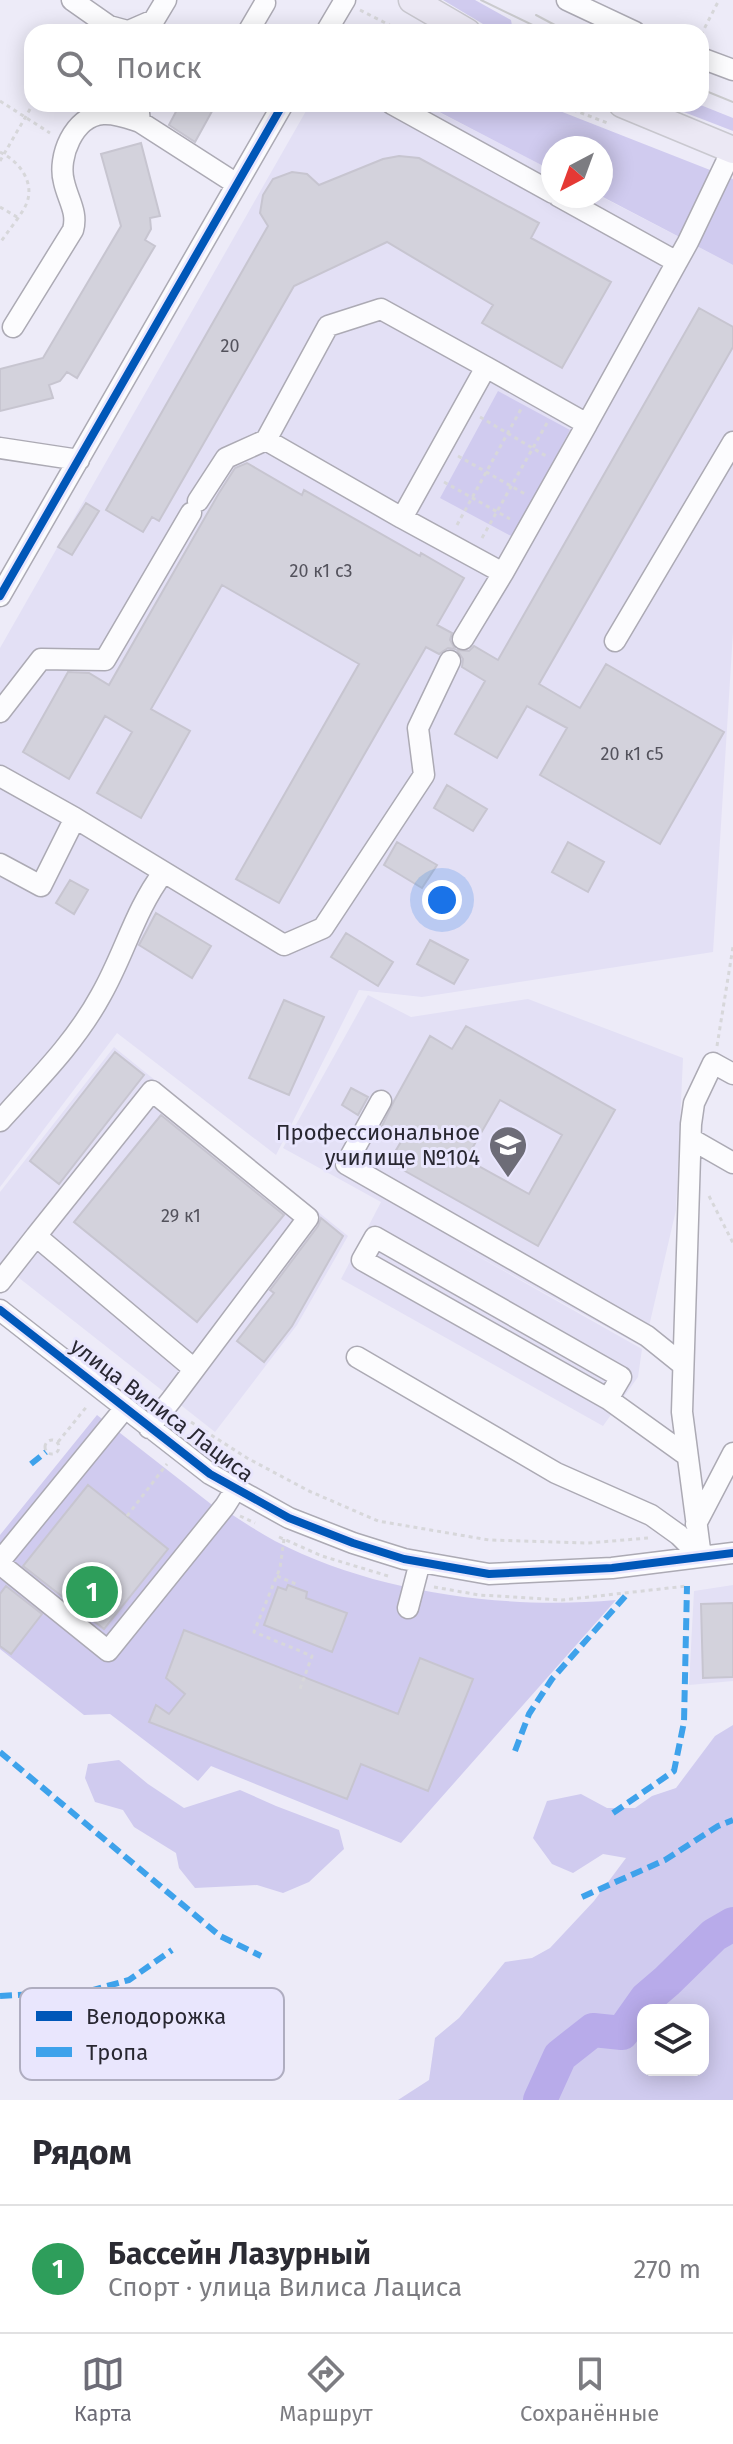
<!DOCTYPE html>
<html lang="ru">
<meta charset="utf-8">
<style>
body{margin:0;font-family:"Fira Sans",sans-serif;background:#f7f7f7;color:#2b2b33}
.controls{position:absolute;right:24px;bottom:24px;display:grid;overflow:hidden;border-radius:16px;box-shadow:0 4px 20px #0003}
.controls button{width:72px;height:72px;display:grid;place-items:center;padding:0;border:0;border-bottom:2px solid #e1e1e2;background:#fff;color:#2b2b33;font:40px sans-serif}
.compass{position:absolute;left:541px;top:136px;width:72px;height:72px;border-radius:50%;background:#fff;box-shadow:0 4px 20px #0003;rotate:221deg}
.you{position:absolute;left:442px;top:900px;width:28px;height:28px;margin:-20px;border:6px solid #fff;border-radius:50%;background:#1a73e8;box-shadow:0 0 0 12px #1a73e833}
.badge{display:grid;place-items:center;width:52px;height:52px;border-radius:50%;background:#6d6c77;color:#fff;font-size:26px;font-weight:700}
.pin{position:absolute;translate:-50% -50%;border:4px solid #fff;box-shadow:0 2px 8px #0006}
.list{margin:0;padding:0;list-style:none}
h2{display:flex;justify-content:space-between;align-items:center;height:104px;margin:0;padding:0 32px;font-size:34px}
h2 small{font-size:26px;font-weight:400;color:#7c7c81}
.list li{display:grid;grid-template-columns:52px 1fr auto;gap:24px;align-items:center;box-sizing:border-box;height:128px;padding:0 32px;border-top:2px solid #e1e1e2}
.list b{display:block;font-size:30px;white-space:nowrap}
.list p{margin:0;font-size:26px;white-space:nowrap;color:#7c7c81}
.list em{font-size:26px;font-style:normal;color:#7c7c81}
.icon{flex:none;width:44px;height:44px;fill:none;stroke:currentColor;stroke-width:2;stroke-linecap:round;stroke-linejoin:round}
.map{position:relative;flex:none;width:733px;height:2100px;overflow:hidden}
.search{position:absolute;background:#fff;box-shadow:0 4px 20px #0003;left:24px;right:24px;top:24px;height:88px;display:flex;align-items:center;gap:20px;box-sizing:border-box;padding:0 28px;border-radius:24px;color:#7c7c81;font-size:30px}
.sheet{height:232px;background:#fff}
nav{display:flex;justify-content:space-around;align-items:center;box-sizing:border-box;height:112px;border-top:2px solid #e1e1e2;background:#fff;font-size:22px;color:#7c7c81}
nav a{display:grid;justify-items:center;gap:4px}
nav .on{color:#6d6c77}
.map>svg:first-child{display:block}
.built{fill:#e3e0f5}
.green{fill:#d0cbef;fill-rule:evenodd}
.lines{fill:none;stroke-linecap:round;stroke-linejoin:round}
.river{stroke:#b8abea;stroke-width:34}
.building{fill:#d3d2dc;stroke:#c7c5d0;stroke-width:2;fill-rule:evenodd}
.minor-casing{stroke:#acaab4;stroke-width:23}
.major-casing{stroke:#c9c8cf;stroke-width:29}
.path{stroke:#d7d7da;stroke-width:3;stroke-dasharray:4 4;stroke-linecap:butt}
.minor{stroke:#fcfcfe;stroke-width:20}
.major{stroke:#ebe8f4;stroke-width:26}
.tram{stroke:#cbcbce;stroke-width:2}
.quiet{stroke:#3ea2eb;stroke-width:6;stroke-dasharray:12 6;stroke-linecap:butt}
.cycleway-casing{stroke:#e9e6fd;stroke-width:13}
.cycleway{stroke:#0057b8;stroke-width:8}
.labels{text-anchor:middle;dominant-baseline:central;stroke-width:6;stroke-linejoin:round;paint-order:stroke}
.number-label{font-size:18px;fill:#53525c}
.poi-label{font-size:22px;fill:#282731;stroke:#e9e6fd;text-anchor:end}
.street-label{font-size:22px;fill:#282731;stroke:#e9e6fd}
.key{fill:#e9e6fd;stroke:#afadc0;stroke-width:2}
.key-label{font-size:22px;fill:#282731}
</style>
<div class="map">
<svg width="733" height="2100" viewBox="0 0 733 2100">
<rect width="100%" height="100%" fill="#edebf8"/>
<path class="built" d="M310 104H423L553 171V196H600L733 265V632L713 952 422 997 359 990 276 1155 117 1033 0 1187V648Z
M368 995 411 1017 528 999 683 1058 676 1210 644 1348 451 1241 642 1349 638 1377 603 1426 341 1279 381 1202 283 1148Z
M114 1047 348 1236 297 1325 215 1432 0 1263V1192Z
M733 1585V1681L689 1685 694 1591Z"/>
<path class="green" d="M443 0H475L511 20 512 26 509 32 493 30Z
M424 104H542L733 179V265L601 196V148H553V171Z
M663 104H698L733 118V131Z
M498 391 570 430 513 537 440 498Z
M97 1415 225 1515 228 1512C243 1522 259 1532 275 1541 375 1593 505 1610 616 1600L401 1843 211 1766 198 1781 110 1714 84 1715 0 1649V1535Z
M733 1725V2100H398L429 2080 435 2038 459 2018 505 1962 532 1958 550 1948 594 1901 626 1858 603 1854 573 1873 552 1864 533 1838 547 1801 581 1794 607 1808H635L652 1796 676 1788 715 1736ZM643 2010H703V2070H643Z
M119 1760 148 1784 184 1808 240 1790 276 1806 339 1830 344 1849 309 1882 283 1893 257 1885 195 1888 179 1868 176 1853 134 1827 123 1810 95 1802 85 1778 88 1764Z"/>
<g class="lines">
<path class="river" d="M540 2100 560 2056 593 2030 622 2033 646 1999 667 1981 714 1935 733 1924"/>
</g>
<path class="building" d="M180 104H216L195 142 169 125Z
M141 143 160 216 150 218 151 229 145 240 155 246 77 378 67 372 60 381 49 385 53 398 0 411V369L43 358 121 226 101 154Z
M399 156 419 158 539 223 531 238 611 282 562 368 482 323 493 305 387 242 294 286 159 521 152 517 143 532 106 510 268 226 260 213 263 195 273 179 292 172 307 174 319 185 383 159Z
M699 308 733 327V347L539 684 580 708 606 664 724 732 660 844 540 775 567 728 527 706 497 758 455 734 485 681 462 667 463 659 457 650 469 651 474 646 498 660Z
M247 463 302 495 304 490 420 556 421 553 464 578 437 625 452 633 450 640 455 649 448 648 439 654 426 647 279 903 236 879 359 664 222 585 151 709 190 731 141 818 97 793 132 732 105 716 69 779 23 752 68 672 89 673 109 685 219 493 235 468Z
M86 503 99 511 72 555 58 547Z
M447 785 487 809 473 831 434 808Z
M397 842 437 865 422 888 384 865Z
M568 842 604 862 588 892 552 872Z
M70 880 88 890 74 914 56 903Z
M156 913 211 946 192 978 139 945Z
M346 933 393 962 378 986 331 957Z
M430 940 468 960 454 984 417 964Z
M284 1000 324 1017 289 1095 249 1078Z
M466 1026 615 1110 538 1246 389 1162 402 1140 381 1128 394 1101 430 1036 452 1049ZM500 1100 562 1135 529 1194 466 1159Z
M115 1052 144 1075 59 1184 30 1161Z
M351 1088 368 1097 358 1115 342 1105Z
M161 1115 284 1215 197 1322 74 1222Z
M321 1218 343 1236 292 1326 264 1362 237 1341 274 1293 270 1290 318 1226Z
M88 1485 168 1549 104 1629 23 1566Z
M288 1585 307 1592 306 1598 347 1613 332 1652 264 1625 278 1587 286 1590Z
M6 1586 42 1614 11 1654 0 1646V1594Z
M733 1603V1677L703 1678 701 1604Z
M184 1630 398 1714 420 1658 473 1679 428 1791 361 1764 347 1799 149 1722 156 1705 169 1714 185 1694 166 1678Z"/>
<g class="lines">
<defs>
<path id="minor" d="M72 0 109 26 131 32
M567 0 635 32
M131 30 154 20 166 0
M248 32 265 3
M326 32 345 0
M701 58 733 70
M138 104 140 122 235 183
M392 104 553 193
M558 196 677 262
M13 327 73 230C78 212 68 200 64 182 57 157 74 116 103 114 116 113 128 118 140 122
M486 367 587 424 688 242 732 150
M0 448 79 460
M198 501 226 458 266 440 328 326 381 309 486 367 402 518 266 440
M402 518 503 573 463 639
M503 573 587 424
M0 596 283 104
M615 641 733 442
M0 712 41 659 105 660 191 513
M0 776 75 818 284 945 323 928 424 775 418 728 450 661
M0 864 41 886 75 818
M381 1101 346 1164 647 1336 683 1365
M0 1121C36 1081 75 1043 101 995 124 955 135 910 163 873
M691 1139 733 1163
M0 1282 36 1236
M0 1310 210 1474 289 1518 353 1543 404 1559 489 1574 612 1568 733 1553
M357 1357 556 1473 651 1515 679 1535 701 1557
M608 1399 621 1377 375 1237 362 1260 608 1399 686 1455
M149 1428 172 1399 308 1218 152 1091 36 1236 194 1369
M696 1524 733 1453
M701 1557 682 1412 691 1124 694 1103 713 1063 733 1074
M0 1561 125 1408
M0 1564 108 1651 225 1506 235 1490
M408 1608 420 1562"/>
<path id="major" d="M412 0 467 32
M622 104 733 150"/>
</defs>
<use href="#minor" class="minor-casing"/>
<use href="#major" class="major-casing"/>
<path class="path" d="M360 10 403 32
M701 35 719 0
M0 101 50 133
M558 104 610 124
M0 152C17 160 33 179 28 199 26 210 7 232 0 243
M0 161 33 104
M0 207 17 217
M480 417 546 456
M458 456 525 494
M444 482 510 519
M457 525 521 409
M482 538 547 423
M717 1046 733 947
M709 1196 733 1243
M191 1422 247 1458 309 1491 378 1521 489 1540 588 1543 648 1538
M45 1447a7 7 0 1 1 14 0a7 7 0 1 1-14 0Z
M58 1442 88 1405
M127 1516 167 1464
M240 1516 255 1523
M279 1537 322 1556 388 1576
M284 1539 280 1568 254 1632 312 1656 300 1689
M277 1576 296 1584 295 1587
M434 1587 479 1595 562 1600 687 1586"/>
<use href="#minor" class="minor"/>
<use href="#major" class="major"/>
<path class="tram" d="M481 0 547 32
M536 15 568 32
M701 89 733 102"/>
<path class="quiet" d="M31 1464 46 1452
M515 1751 529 1714 552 1679 628 1593
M0 1752 220 1936 261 1956
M613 1813 674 1771 684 1722 687 1586
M582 1897 665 1860 718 1826 733 1820
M0 1996 89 1991 129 1980 172 1950"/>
<defs>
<path id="cycleway" d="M0 596 283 104
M0 1310 210 1474 289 1518 353 1543 404 1559 489 1574 612 1568 733 1553"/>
</defs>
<use href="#cycleway" class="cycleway-casing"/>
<use href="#cycleway" class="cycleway"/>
</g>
<defs>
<symbol id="university-pin" viewBox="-11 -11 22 30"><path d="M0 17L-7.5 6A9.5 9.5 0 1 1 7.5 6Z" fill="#6d6c77" stroke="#e9e6fd"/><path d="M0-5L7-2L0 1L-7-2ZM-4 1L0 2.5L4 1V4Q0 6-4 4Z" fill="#fff"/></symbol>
</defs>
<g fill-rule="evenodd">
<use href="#university-pin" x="486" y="1123" width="44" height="60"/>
</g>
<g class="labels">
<g class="number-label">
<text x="230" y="346">20</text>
<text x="321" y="571">20 к1 с3</text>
<text x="632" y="754">20 к1 с5</text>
<text x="181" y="1216">29 к1</text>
</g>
<g class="poi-label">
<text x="480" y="1132">Профессиональное<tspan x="480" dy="25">училище №104</tspan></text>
</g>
<g class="street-label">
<text transform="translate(162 1410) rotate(37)">улица Вилиса Лациса</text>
</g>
</g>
<rect x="20" y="1988" width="264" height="92" rx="12" class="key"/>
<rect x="36" y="2011" width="36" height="10" fill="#0057b8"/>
<rect x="36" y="2047" width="36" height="10" fill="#3ea2eb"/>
<g class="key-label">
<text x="86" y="2024">Велодорожка</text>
<text x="86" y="2060">Тропа</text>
</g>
</svg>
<div class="controls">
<button><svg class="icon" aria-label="layers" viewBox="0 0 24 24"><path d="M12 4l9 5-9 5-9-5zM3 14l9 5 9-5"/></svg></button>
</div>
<svg class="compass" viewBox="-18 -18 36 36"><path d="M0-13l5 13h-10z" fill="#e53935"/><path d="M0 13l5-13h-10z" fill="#7c7c81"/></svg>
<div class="you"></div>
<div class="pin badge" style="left:92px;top:1592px;background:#2e9e5b">1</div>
<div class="search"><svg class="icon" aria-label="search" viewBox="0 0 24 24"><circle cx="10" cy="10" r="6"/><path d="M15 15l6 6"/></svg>Поиск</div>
</div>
<section class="sheet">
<h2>Рядом<small></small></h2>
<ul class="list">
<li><span class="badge" style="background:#2e9e5b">1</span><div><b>Бассейн Лазурный</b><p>Спорт · улица Вилиса Лациса</p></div><em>270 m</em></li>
</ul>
</section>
<nav>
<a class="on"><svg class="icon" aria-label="map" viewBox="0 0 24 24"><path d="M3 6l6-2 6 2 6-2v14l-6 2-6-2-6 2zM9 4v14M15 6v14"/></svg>Карта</a>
<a><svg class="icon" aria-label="directions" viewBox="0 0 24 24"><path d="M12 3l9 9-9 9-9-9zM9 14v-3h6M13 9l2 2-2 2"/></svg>Маршрут</a>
<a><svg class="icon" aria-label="saved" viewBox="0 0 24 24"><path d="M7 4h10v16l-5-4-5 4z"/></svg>Сохранённые</a>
</nav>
